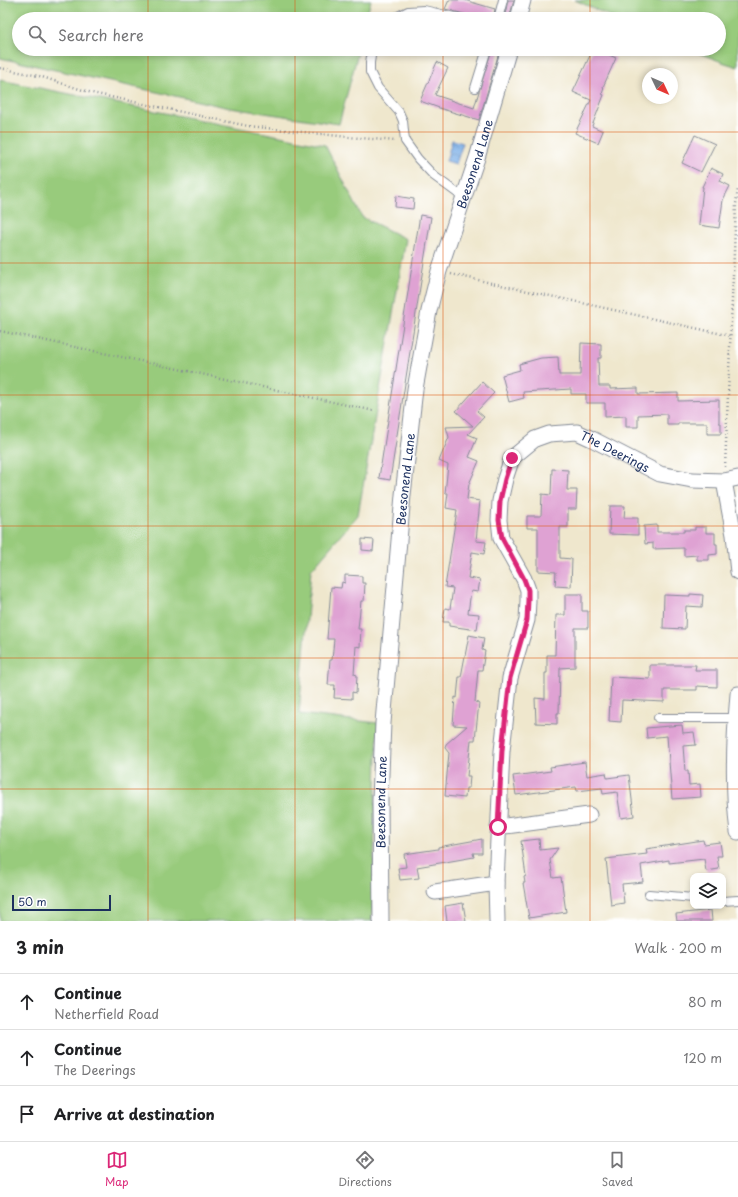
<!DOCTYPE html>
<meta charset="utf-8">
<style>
body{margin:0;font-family:"Playpen Sans",sans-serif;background:#f2f2f2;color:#202124}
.controls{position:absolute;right:12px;bottom:12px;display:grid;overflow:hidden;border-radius:8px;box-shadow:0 2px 6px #0003}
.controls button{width:36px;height:36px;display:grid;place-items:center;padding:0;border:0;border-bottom:1px solid #e0e0e0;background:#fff;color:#202124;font:20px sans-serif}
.compass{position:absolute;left:642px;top:68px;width:36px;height:36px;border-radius:50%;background:#fff;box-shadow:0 2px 6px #0003;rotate:134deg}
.scale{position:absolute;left:12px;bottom:10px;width:99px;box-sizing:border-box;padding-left:4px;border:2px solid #1b2f5e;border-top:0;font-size:11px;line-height:14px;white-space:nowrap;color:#1b2f5e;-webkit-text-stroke:3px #fff;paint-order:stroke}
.stop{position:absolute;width:12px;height:12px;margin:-9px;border:3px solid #db2777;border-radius:50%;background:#fff}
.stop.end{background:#db2777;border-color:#fff;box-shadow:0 1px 4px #0008}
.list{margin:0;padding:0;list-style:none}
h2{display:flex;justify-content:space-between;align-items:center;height:52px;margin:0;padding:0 16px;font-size:17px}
h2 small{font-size:13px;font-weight:400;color:#757577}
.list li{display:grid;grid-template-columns:26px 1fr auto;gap:12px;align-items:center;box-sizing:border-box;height:56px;padding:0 16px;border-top:1px solid #e0e0e0}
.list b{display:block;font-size:15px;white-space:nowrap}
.list p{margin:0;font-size:13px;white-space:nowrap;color:#757577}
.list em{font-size:13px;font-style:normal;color:#757577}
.icon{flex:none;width:22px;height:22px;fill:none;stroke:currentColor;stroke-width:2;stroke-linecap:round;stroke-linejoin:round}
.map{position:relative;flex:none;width:738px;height:921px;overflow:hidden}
.search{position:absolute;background:#fff;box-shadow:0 2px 6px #0003;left:12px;right:12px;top:12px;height:44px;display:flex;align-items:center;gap:10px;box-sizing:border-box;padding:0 14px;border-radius:22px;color:#757577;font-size:15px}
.sheet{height:220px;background:#fff}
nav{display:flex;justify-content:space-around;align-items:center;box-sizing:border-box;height:56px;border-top:1px solid #e0e0e0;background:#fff;font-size:11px;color:#757577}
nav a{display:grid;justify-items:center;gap:2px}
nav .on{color:#db2777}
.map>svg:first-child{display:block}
.grass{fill:#98cb7b;stroke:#5a7d6c}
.water{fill:url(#water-waves);stroke:#4a6ea2}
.building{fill:#dfa2d3}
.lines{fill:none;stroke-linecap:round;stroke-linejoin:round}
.lane-casing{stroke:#858b96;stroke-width:10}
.street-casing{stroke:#858b96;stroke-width:17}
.path{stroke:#858b96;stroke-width:2.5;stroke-dasharray:1 3;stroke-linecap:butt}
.lane{stroke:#fff;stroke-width:8}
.street{stroke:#fff;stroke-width:15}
.route{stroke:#db2777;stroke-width:5}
.grid{fill:none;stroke:#de5710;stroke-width:1;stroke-opacity:0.55}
.labels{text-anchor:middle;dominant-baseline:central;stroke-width:4;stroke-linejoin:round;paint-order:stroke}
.street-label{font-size:12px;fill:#1b2f5e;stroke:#fff}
</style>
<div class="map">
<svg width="738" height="921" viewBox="0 0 738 921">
<defs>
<pattern id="water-waves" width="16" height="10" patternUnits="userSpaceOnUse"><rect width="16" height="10" fill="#79ade6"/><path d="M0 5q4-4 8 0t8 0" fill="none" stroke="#628dbe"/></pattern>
</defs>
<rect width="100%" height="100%" fill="#fff"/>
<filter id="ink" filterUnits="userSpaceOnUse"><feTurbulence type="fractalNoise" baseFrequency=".025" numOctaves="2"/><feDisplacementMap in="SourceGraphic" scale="8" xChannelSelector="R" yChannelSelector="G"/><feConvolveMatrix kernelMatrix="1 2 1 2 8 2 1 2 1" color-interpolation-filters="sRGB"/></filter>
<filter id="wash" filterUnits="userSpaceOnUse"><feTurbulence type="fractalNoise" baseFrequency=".012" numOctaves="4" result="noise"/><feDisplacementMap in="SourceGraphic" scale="16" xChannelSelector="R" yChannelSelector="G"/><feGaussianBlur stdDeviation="0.9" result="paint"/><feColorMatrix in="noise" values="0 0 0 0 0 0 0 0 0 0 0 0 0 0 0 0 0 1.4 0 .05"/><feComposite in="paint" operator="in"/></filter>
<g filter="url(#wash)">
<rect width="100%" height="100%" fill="#efe7cd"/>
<path class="grass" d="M0 0H371L366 19H19V49H359L339 124 230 108 0 58Z
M575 0H738V67L725 63 688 49H719V19H616Z
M0 80 325 145 362 217 406 239 358 515 311 570 299 714 378 723 372 921H0Z"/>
<path class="water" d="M452 140 463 143 456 164 446 161Z"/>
<g id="blocks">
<path class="building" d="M449 0H464L495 9 493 19H478L468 16 464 14 445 9Z
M508 0H514L509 19H504Z
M492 49H500L479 120 442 109 420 101 437 62 448 68 435 95 474 108Z
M593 49H596L616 58 603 87 604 88 602 94 604 95 592 126 603 131 598 143 575 133 591 100 573 92Z
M695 135 715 144 701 172 682 163Z
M711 168 723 174 720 181 730 186 723 200 719 228 699 225 703 187H702Z
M396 196 414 199 413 209 395 207Z
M420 215 431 217 390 480 379 478Z
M581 343 601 344V358H598L599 386H610V389L638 388V394L678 393V401L719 400V423H721V434H707V423H678V425H667V414L638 415V427H626V416L605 417V403H586V394H571V389L523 392 524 398 509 402 502 375 520 370 519 364 541 358 558 357 559 375H580Z
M482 382 494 393 477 411 484 417 468 434 477 438 469 457 479 461 469 484 467 499 480 501 476 541 486 542 484 554 472 552 468 578 480 580 478 592 471 591 468 613 479 614 477 630 449 626V622H443L445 608 450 609 453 588 445 587 457 510 446 508 448 493H445L448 465 439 461 449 437 446 427 473 426 456 411Z
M552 469 568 470 567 490H577L576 509H568V527H560V558L572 559 571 587 555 586 556 572 538 571V528H527V516H541L542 494 551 495Z
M610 506H625L624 518H638V535L609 534Z
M657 525V532H684V530H695V527H706V533H715V544H717V554L709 555V560H697V555L684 556V548L653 549V543L645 544 644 526Z
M362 539 374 540 373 551 362 550Z
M345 575 362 576V583H365L364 601H361L358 629H361L360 647 356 646 354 674 357 675 356 693 352 692V699L334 698 335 685H328L330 660H332L334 639H327L331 587 341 588 342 582 345 583Z
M565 594H582V611H588V628H575V667L560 668 559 713H557V724L536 723 535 698 545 699V673H547V655H555L556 615H565Z
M690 594 703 595 702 607 686 606 685 629 663 628 664 595 690 596Z
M469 635 484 638 482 650 485 651 482 670H478L475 702 479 703 475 740H471L467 776H470L469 788H466L465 798 445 796 449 753 445 748 446 744 467 726 453 725 455 697 457 698 459 677H461Z
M650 665H696L695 670H717V687L697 686V690H664V702L622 700 621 722 609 721 611 677 650 679Z
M682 725 683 733 694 732 696 745 683 746 685 771H688L689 785 700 784 701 797 672 799 667 736 647 738 646 728Z
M585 762 587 776 606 773 607 778 629 775 634 816 621 818 617 792 603 794 602 788 577 791 576 787 516 795 513 776 551 771 550 767Z
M482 839V853H473L474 857 417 867 419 878 400 880 398 868 406 867 404 854 438 849V847Z
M539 839 540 850 558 848 550 860 553 878 561 877 566 912 529 918 523 883H525L524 877 526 876 521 841Z
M703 840 704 844 720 842 722 856H717L719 869 706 871 704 859 669 863V860L641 865 643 882 622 884 624 903 611 905 606 859 647 854 646 849Z
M463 903 466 921H447L445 906Z
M711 910 712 921H677L676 914Z"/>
</g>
</g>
<g filter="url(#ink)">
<use href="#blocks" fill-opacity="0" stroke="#858b96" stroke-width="1"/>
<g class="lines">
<defs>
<path id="lane" d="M392 19 408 11 424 10 463 19
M498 19 503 0
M372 49 370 63V72L378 88 399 112 403 121 405 141 418 159 434 176 464 198
M475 88 487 49
M658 718H736
M649 894 693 898
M723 901 738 900"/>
<g id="street">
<path d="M518 19 523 0"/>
<path d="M724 481 734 535 738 572"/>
<path d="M738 694C734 740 732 786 738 832"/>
<path d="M498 827 589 815"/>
<path d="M435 892 496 883"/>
<path id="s1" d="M381 921 380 800 383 723 403 495 415 389 429 311 439 271 477 158 509 49"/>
<path id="s2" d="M497 921 496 883 502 751 510 678 527 620 528 601V590L524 579 501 538 499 520 500 501 505 479 512 458 535 439 549 434 577 432 592 439 660 474 692 480 724 481 738 478"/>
</g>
</defs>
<use href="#lane" class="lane-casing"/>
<use href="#street" class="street-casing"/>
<path class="path" d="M0 68 39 76 92 93 248 126 348 137 396 141
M451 274 731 336
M0 331 375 411
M725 467 736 204 738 188"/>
<use href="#lane" class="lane"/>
<use href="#street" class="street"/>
</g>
</g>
<g class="lines" filter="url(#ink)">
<path class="route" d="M498 827 502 750 510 678 527 620 528 600V590L524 579 502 538 499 520 500 501 505 479 512 458"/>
</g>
<path class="grid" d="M148 0V19M295 0V19M443 0V19M590 0V19M148 49V921M295 49V921M443 49V921M590 49V921M0 132H738M0 263H738M0 395H738M0 526H738M0 658H738M0 789H738"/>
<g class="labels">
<g class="street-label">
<text stroke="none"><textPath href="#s1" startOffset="767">Beesonend Lane</textPath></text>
<text stroke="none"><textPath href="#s2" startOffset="590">The Deerings</textPath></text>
<text stroke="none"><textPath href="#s1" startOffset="443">Beesonend Lane</textPath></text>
<text stroke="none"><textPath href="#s1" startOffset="119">Beesonend Lane</textPath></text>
</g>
</g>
</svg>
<div class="controls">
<button><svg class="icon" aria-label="layers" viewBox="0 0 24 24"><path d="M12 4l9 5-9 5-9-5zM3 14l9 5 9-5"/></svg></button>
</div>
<svg class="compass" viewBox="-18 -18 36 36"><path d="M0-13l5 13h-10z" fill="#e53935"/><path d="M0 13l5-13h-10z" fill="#757577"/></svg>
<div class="scale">50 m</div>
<div class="stop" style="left:498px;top:827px"></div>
<div class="stop end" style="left:512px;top:458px"></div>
<div class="search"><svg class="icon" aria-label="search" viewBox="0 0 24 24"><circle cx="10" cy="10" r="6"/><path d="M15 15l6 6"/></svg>Search here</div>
</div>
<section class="sheet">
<h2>3 min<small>Walk · 200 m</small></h2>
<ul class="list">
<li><svg class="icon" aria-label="ahead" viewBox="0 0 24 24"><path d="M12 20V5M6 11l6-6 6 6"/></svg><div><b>Continue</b><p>Netherfield Road</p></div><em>80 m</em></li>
<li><svg class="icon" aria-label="ahead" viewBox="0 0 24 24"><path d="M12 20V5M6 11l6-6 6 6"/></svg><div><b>Continue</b><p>The Deerings</p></div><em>120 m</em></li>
<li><svg class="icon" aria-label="arrive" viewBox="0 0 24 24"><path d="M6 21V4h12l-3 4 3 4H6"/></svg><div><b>Arrive at destination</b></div></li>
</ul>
</section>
<nav>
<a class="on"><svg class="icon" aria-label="map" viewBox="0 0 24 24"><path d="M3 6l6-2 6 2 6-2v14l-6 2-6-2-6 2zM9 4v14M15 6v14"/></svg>Map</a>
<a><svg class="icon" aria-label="directions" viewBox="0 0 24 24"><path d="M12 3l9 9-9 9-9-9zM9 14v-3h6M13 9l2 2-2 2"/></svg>Directions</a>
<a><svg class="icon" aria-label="saved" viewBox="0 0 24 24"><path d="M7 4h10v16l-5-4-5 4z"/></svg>Saved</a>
</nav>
